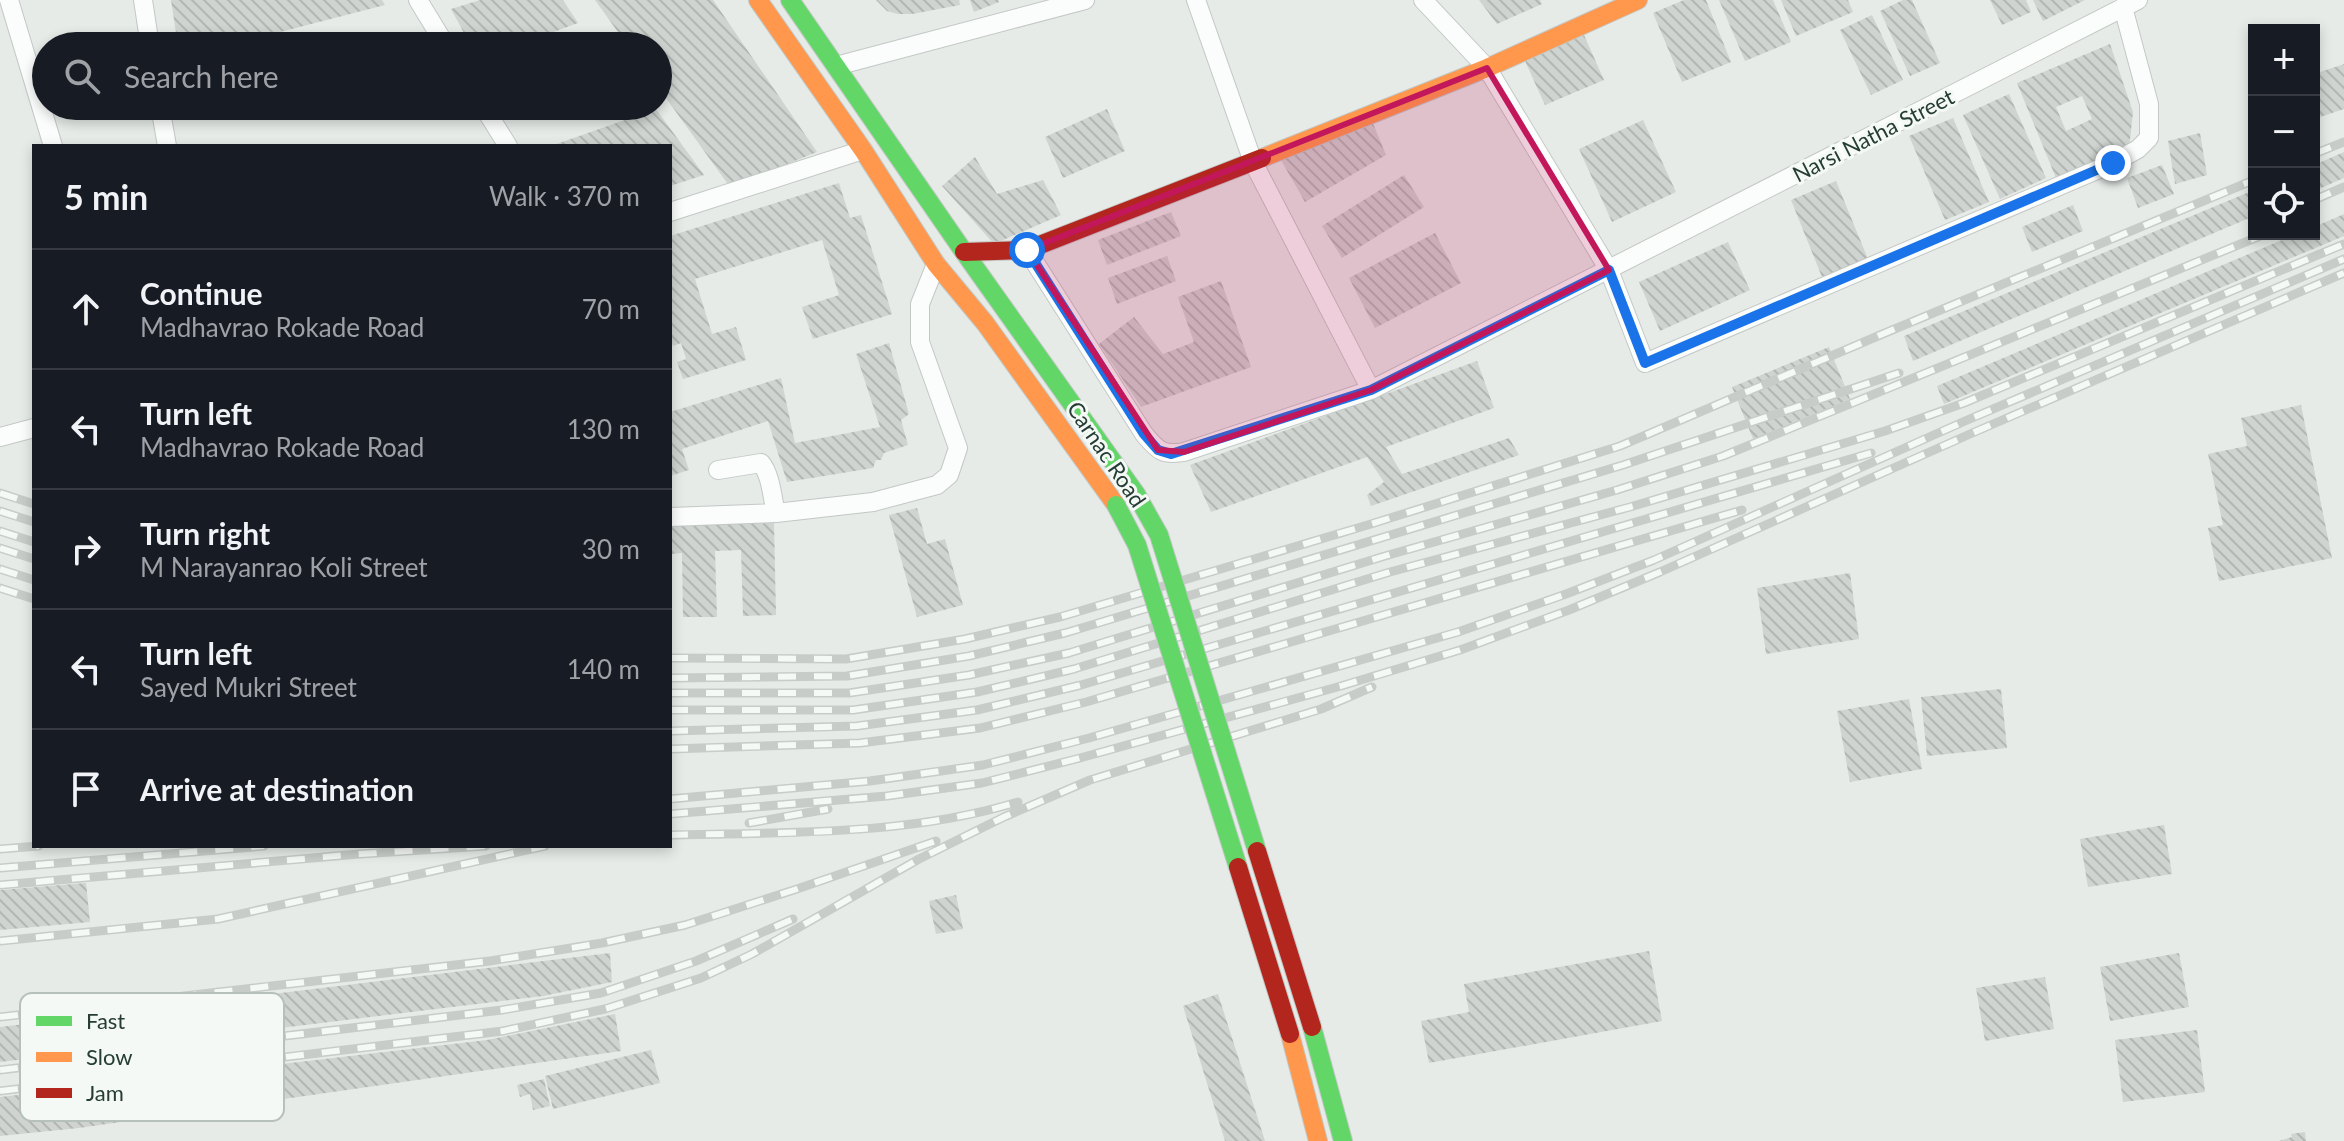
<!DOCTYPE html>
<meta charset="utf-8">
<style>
body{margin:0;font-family:Lato,sans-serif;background:#20242c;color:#f1f3f6}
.controls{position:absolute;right:24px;top:24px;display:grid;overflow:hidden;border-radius:0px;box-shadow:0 4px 12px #0003}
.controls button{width:72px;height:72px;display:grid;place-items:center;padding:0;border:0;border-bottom:2px solid #363941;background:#171b24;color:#f1f3f6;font:40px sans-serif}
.stop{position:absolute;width:24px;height:24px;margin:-18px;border:6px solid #1a73e8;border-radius:50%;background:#fff}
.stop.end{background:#1a73e8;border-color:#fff;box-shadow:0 2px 8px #0008}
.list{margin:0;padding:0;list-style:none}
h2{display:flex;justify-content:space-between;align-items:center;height:104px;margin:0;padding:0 32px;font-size:34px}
h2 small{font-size:26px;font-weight:400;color:#9ea1a6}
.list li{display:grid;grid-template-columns:52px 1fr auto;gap:24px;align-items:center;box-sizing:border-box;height:120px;padding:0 32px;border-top:2px solid #363941}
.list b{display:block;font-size:30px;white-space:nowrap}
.list p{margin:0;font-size:26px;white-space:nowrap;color:#9ea1a6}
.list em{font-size:26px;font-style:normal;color:#9ea1a6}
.icon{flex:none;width:44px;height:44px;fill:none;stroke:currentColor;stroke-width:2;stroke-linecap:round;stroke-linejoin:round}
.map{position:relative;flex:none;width:2344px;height:1141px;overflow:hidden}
.search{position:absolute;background:#171b24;box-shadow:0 4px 12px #0003;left:32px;top:32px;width:640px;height:88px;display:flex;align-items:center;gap:20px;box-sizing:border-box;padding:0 28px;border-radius:44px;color:#9ea1a6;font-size:30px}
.panel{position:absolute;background:#171b24;box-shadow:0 4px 12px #0003;left:32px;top:144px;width:640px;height:704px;border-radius:0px}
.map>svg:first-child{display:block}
.building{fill:url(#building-back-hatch);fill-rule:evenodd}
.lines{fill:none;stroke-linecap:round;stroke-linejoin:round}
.street-casing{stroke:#c3c8c5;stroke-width:20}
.fast-casing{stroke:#c2c8c5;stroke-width:20}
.slow-casing{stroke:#c2c8c5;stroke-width:20}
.jam-casing{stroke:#c2c8c5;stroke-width:20}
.street{stroke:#fbfcfc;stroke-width:18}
.fast{stroke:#63d668;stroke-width:18}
.slow{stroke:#ff974d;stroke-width:18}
.jam{stroke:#b3261e;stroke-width:18}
.rail-casing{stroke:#c7ccc9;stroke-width:9}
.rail{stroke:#f5f9f6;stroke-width:6;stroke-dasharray:18;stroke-linecap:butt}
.fast-bridge-casing{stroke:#c2c8c5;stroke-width:20;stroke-linecap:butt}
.jam-bridge-casing{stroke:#c2c8c5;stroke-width:20;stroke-linecap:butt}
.fast-bridge{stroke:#63d668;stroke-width:18}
.jam-bridge{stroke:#b3261e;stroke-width:18}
.route{stroke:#1a73e8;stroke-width:10}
.marked{fill:#c2185b;fill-opacity:0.2;stroke:#c2185b;stroke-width:6;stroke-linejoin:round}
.labels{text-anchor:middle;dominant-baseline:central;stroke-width:6;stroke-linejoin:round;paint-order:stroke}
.street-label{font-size:22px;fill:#253d34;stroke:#f5f9f6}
.key{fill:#f5f9f6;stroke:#b7c1bc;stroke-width:2}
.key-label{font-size:22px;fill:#253d34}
</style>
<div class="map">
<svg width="2344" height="1141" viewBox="0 0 2344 1141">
<defs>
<pattern id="building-back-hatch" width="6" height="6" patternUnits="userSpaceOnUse" patternTransform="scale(2)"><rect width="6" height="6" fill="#cfd4d1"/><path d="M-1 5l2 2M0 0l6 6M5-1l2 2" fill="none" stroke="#b2b7b4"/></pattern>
</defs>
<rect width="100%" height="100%" fill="#e6ebe8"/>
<path class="building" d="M171 0H382L385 5 226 46H178Z
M480 0H563L578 23 515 46H471L451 9Z
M595 0H713L817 152 730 187 658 87V46H628Z
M876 0H959L960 5 912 14H898L887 11Z
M970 0H998L999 2 974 12Z
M1479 0H1540L1542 4 1497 24Z
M1684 0H1706L1731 62 1682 82 1653 13Z
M1719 0H1773L1791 42 1745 61Z
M1781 0H1848L1853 12 1796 36Z
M1903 0H1912L1940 63 1910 76 1880 11Z
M1990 0H2026L2031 12 2002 25Z
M2033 0H2085L2043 21Z
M1872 15 1903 80 1871 95 1840 30Z
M1584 35 1604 80 1545 105 1525 61Z
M2110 44 2133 112 2129 149 2056 178 2017 83ZM2082 96 2092 119 2066 131 2056 107Z
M2344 64V109L2314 119V74Z
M2009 94 2046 178 2000 199 1963 115Z
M656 109 704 175 670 186V146H551Z
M1107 109 1125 151 1063 178 1045 137Z
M1953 118 1989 202 1945 220 1909 136Z
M1643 120 1676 192 1612 222 1579 149Z
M1372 121 1386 155 1305 202 1281 160Z
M2200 133 2207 175 2175 184 2168 141Z
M2344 152V178L2314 191V165Z
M975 157 997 194 1043 180 1061 215 994 244 942 186Z
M2162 165 2174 194 2138 208 2127 178Z
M1404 175 1424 207 1342 258 1322 226Z
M1836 181 1868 259 1822 277 1791 200Z
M839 183 850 218 861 215 892 314 813 339 802 307 839 295 822 240 695 279 712 334 736 327 746 360 683 379 677 362 686 359 681 343 673 346 670 338V236Z
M2254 190V216L1913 361 1904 336Z
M2073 205 2083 231 2032 252 2022 227Z
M1171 212 1181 236 1107 265 1098 240Z
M2344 214V236L1944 404 1937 386 2296 234H2314V227Z
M1435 233 1461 283 1375 328 1349 278Z
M1728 242 1750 290 1660 331 1639 282Z
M1167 256 1176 281 1117 304 1108 278Z
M1221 281 1251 367 1141 407 1099 344 1134 317 1163 354 1194 342 1178 297Z
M889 343 909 414 901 420 908 445 884 453 881 460H876L873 468 787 482 768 421 682 449 689 470 670 476V412L781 378 795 443 880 427 856 354Z
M1829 347 1850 399 1753 439 1732 387Z
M1477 361 1494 408 1386 447 1402 474 1509 438 1519 455 1371 506 1367 495 1384 482 1367 457 1211 512 1190 465Z
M2301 405 2332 558 2219 581 2208 528 2223 525 2208 454 2247 446 2241 418Z
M917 508 927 544 945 539 963 605 917 617 889 515Z
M774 523 776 615 743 616 741 550 715 551 717 617H683L682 553 670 554V525Z
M1850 573 1859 639 1766 654 1757 588Z
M2001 689 2007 748 1927 756 1921 697Z
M1909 699 1922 769 1850 782 1837 711Z
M2164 825 2172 874 2088 887 2080 839Z
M86 883 90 922 0 930V890Z
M956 895 963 929 936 934 929 901Z
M1649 951 1662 1021 1429 1063 1421 1021 1469 1012 1464 984Z
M610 953 612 982 543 996 0 1062V1027Z
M2179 953 2189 1007 2110 1021 2100 967Z
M2045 977 2054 1029 1985 1041 1976 988Z
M1218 994 1265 1141H1225L1183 1006Z
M615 1014 621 1051 79 1128 0 1136V1097L487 1040Z
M2197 1030 2205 1092 2123 1102 2115 1040Z
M651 1050 660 1083 553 1109 545 1076Z
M544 1079 550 1106 533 1110 530 1094 520 1097 517 1085Z
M2305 1132 2306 1141H2279L2292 1137 2291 1134Z"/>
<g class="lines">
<defs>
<path id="street" d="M9 0 53 146
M143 0 150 46
M418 0 446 46
M1196 0 1253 162 1371 390
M1423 0 1487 68 1609 270 1645 363 2113 163 2138 149 2149 138V104L2123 7
M836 66 1085 0
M160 106 167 146
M483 106 508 146
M670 212 863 150
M1027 250 1144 434C1157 449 1161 456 1184 452L1371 390 2138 0
M0 437 34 428
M718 470 761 463C771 475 772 497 776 513
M670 517 776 513 873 502 937 485 949 475 958 448 920 342V304L936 264"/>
<path id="fast" d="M790 0 964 252 1136 494
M1312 1027 1343 1141"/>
<path id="slow" d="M758 0 863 150 936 264 985 323 1116 505
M1262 158 1487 68 1638 0
M1290 1034 1318 1141"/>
<path id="jam" d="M964 252 1027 250 1262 158"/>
</defs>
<use href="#street" class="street-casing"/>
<use href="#fast" class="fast-casing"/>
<use href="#slow" class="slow-casing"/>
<use href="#jam" class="jam-casing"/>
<use href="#street" class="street"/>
<use href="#fast" class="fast"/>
<use href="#slow" class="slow"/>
<use href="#jam" class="jam"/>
<defs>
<path id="rail" d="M2314 154 2344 142
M2314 200 2344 187
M0 493 34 504
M0 511 34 522
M0 531 34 542
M0 548 34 559
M0 569 34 580
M0 588 34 599
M670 658 846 659 965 639 1060 617 1371 524 1620 446 1885 333 2254 180
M670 678 847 676 969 656 1065 633 1623 465 1899 373
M670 693H849L969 675 1069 653 1385 556 1617 490 1723 456 2265 234
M670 710H853L977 692 1074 669 1390 572 1630 507 1885 431 1964 403 2344 244
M670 731 857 726 977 710 1081 685 1871 453
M670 749 860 743 980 728 1086 702 1742 510
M670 799 870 781 983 765 1089 738 1458 632 1566 594 1654 560 1965 421 2344 259
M670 814 887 796 982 783 1080 758 1341 686 1460 650 1569 610 1660 572 1970 434 2344 273
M749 823 828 809
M670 835C786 832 906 836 1018 802
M0 849 39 846
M0 868 264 846
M0 885 359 854 486 846
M0 941 218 919 545 846
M0 1017 490 961 602 943 685 925 797 889 936 841
M0 1070 502 1010 601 993 696 961 793 919
M0 1091 503 1031 605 1009 701 978 752 954 919 859 1004 817 1090 780 1321 709 1372 687"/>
</defs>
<use href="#rail" class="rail-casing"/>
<use href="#rail" class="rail"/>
<defs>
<path id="fast-bridge" d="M1136 494 1159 535 1257 851
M1116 505 1137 545 1238 867"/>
<path id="jam-bridge" d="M1257 851 1312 1027
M1238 867 1290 1034"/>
</defs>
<use href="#fast-bridge" class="fast-bridge-casing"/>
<use href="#jam-bridge" class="jam-bridge-casing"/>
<use href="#fast-bridge" class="fast-bridge"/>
<use href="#jam-bridge" class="jam-bridge"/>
</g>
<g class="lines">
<path class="route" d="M1027 250 1144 434 1158 450 1171 454 1371 390 1609 270 1645 363 2113 163"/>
</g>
<path class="marked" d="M1487 68 1609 270 1371 390 1184 452 1158 450 1027 250Z"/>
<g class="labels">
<g class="street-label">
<text transform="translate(1873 135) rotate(-27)">Narsi Natha Street</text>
<text transform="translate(1107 454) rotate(56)">Carnac Road</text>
</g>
</g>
<rect x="20" y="993" width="264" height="128" rx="12" class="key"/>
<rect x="36" y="1016" width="36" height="10" fill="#63d668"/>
<rect x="36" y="1052" width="36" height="10" fill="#ff974d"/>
<rect x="36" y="1088" width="36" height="10" fill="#b3261e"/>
<g class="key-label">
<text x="86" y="1029">Fast</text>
<text x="86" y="1065">Slow</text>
<text x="86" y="1101">Jam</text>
</g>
</svg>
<div class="controls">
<button>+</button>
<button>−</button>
<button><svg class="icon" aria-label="locate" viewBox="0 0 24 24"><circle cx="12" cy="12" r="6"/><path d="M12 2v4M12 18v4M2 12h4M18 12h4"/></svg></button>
</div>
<div class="stop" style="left:1027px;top:250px"></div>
<div class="stop end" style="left:2113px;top:163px"></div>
<div class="search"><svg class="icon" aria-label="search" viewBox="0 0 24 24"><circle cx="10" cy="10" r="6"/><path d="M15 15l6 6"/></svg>Search here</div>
<section class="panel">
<h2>5 min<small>Walk · 370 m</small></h2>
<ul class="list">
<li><svg class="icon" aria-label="ahead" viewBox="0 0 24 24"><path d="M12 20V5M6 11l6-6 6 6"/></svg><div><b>Continue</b><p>Madhavrao Rokade Road</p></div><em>70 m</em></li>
<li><svg class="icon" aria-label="left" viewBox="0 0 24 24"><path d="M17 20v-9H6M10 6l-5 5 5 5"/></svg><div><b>Turn left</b><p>Madhavrao Rokade Road</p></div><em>130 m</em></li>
<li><svg class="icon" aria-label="right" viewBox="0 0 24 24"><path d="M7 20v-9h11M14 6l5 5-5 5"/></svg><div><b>Turn right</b><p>M Narayanrao Koli Street</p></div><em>30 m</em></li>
<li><svg class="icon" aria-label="left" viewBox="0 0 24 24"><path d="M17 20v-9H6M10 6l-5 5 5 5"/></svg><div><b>Turn left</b><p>Sayed Mukri Street</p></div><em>140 m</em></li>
<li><svg class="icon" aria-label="arrive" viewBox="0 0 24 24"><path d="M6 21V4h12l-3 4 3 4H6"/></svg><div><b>Arrive at destination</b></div></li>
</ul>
</section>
</div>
